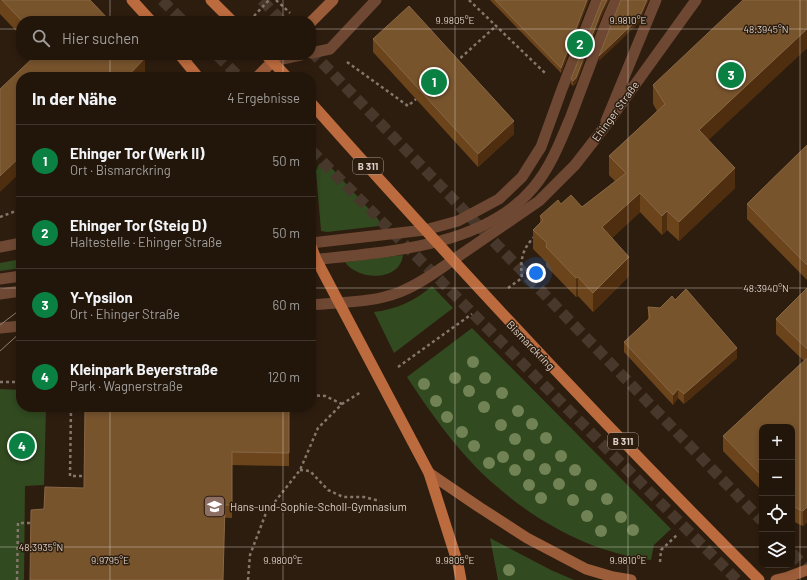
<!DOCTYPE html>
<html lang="de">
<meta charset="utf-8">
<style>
body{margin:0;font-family:Barlow,sans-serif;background:#2a1f14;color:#f1f3f6}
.controls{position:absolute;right:12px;bottom:12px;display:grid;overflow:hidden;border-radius:8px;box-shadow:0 2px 6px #0003}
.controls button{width:36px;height:36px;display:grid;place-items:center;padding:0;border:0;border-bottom:1px solid #3f352c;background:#22160b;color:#f1f3f6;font:20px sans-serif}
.you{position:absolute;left:536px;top:273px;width:14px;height:14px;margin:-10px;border:3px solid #fff;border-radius:50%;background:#1a73e8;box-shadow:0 0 0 6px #1a73e833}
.badge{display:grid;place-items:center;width:26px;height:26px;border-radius:50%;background:#0b8043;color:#fff;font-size:13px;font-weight:700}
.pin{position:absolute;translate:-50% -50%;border:2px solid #fff;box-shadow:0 1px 4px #0006}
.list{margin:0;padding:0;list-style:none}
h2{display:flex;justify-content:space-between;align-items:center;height:52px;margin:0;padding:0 16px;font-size:17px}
h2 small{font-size:13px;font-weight:400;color:#a29f9d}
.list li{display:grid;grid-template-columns:26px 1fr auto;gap:12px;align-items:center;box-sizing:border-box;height:72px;padding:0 16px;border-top:1px solid #3f352c}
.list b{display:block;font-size:15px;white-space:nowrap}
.list p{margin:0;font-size:13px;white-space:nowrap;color:#a29f9d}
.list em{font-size:13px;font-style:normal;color:#a29f9d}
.icon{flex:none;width:22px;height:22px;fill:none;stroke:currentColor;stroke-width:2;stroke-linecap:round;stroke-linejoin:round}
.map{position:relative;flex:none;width:807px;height:580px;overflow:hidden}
.search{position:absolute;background:#22160b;box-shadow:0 2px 6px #0003;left:16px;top:16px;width:300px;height:44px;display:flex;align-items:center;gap:10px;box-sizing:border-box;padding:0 14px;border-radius:16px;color:#a29f9d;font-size:15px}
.panel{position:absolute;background:#22160b;box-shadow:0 2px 6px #0003;left:16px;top:72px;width:300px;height:340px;border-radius:16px}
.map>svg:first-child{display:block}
.green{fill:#314a20}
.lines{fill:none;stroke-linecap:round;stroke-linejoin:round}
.trunk-tunnel{stroke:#47382b;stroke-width:11;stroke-dasharray:11 5.5;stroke-linecap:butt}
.path{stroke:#84776b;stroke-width:2.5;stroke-dasharray:3 3;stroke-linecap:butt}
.service{stroke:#6f4833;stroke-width:11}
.minor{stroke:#6f4833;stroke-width:11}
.tertiary{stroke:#6f4833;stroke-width:11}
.secondary{stroke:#9b5c3a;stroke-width:11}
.primary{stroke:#bc6b3e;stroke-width:11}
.tram{stroke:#8e8075;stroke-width:1}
.tree{fill:#718354}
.wall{fill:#6c441b}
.shaded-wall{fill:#4e2e0e}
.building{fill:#78542d;stroke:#886746}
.ticks{fill:none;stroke:#dbd0c7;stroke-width:1;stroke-opacity:0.45}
.labels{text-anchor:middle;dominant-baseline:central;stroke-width:3;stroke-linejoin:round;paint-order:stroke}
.shield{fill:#2d1d0f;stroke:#a79a90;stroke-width:1}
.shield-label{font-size:10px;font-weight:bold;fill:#dbd0c7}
.street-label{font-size:11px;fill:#dbd0c7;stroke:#2d1d0f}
.poi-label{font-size:11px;fill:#dbd0c7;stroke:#2d1d0f;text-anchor:start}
.ticks-label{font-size:10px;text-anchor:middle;fill:#dbd0c7;stroke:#2d1d0f;stroke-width:3;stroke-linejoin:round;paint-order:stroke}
</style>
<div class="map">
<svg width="807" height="580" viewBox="0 0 807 580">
<rect width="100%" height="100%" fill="#2d1d0f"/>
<path class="green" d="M323 162 328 164 378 219 380 223 379 226 327 232 321 231 316 171 319 164Z
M403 255C400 282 358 281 345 262Z
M21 259V268L0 271V263Z
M432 286 453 308 394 353 374 312C397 309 415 301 432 286Z
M472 328 671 529 654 545 651 560C593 553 538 523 495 485 461 456 431 414 407 377Z
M0 389 21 390V407H46L44 485 25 486 24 580H0Z
M490 538 551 570 574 580H498Z"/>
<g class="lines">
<path class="trunk-tunnel" d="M162 0 183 21
M262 0 282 21
M311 51 762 521
M217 55 239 77
M311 150 737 580
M792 553 807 568"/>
<path class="path" d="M276 0 290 13
M469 0 545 73
M254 16 269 0
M347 62 408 106 416 99
M456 62 496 26
M0 217 21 209
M508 288 522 278C520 260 522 249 535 236
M398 367 472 314
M0 382H21
M311 395 325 396 342 404
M71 407 70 476H86
M300 470 310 471 328 490 343 497H364L380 501
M660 562 661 550 677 535
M17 580 18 523H31
M248 580 250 555 266 513 300 470 318 428 342 404 361 392"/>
<path class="service" d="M311 53 330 49 376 0
M273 61 301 55
M606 121 656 0
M311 243 425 230 458 221 499 199 522 177 541 147 562 89 597 0
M311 260C384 252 482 248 533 188 551 167 561 140 571 116 581 90 590 65 600 39 605 26 610 13 616 0
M0 279 21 276
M0 294 21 291"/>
<path class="minor" d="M453 260 539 201 575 165 603 129 696 0"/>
<path class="tertiary" d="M0 247 21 243
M311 305C341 302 372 303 400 292 419 284 436 272 453 260
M0 328 21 326"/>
<path class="secondary" d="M311 22 333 0
M257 77 279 55
M429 473 479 507 527 538 586 569 613 577 631 580
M776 580 788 577 807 570"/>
<path class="primary" d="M132 0 151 21
M211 0 232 21
M180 55 198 77
M266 55 287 77
M311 103C456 266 605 426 759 580
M311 246 316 259 429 473 458 564 461 580"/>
<path class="tram" d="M0 325 21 309
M0 351 21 332"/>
</g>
<g class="tree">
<circle cx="473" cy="362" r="6"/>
<circle cx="455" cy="378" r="6"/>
<circle cx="485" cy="378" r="6"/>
<circle cx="424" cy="384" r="6"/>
<circle cx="469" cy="391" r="6"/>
<circle cx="502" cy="393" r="6"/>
<circle cx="436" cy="401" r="6"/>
<circle cx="484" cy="407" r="6"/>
<circle cx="518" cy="411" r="6"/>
<circle cx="447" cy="417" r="6"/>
<circle cx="532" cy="424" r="6"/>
<circle cx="501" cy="425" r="6"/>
<circle cx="462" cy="432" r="6"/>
<circle cx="546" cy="438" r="6"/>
<circle cx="515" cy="439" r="6"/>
<circle cx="474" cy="446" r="6"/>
<circle cx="529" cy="455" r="6"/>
<circle cx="561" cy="456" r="6"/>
<circle cx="503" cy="457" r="6"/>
<circle cx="489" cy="463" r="6"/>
<circle cx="545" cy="469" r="6"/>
<circle cx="515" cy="470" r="6"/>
<circle cx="575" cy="470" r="6"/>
<circle cx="559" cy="484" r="6"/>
<circle cx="529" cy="485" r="6"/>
<circle cx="591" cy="485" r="6"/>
<circle cx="541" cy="498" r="6"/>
<circle cx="607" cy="499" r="6"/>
<circle cx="573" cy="500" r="6"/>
<circle cx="587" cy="516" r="6"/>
<circle cx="621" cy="517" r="6"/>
<circle cx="633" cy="530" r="6"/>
<circle cx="601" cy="531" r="6"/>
<circle cx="509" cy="570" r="6"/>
</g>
<path class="wall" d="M0 0H90L110 21H21V36L0 14Z
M490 0H589L561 73Z
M602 0H609L601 17 576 83 573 86 571 84V79Z
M807 0V48L708 140 735 188 679 241 667 230 662 235 640 212 612 238 629 276 593 312 578 296 576 297 546 266V262L533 249V230L540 224V216L561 204 582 207 615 181 609 175V156L657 111 653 104V85Z
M373 39 514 134 478 167 373 52Z
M807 145V280L747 219V204Z
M807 288V522L803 526 792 521V427H762V491L723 451V436L804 361 776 334V319Z
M648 307 737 358 684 404 678 398 673 405 624 352V342L648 319Z
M289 407V466L232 465V518L44 509 84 488Z"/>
<path class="shaded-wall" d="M587 0H589L561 73V68Z
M607 0H609L601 17 576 83 573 86V81L601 12Z
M647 0H649L639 23 599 61V56Z
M807 29V48L699 149V130Z
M145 58V74L143 77H127Z
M514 121V134L478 167V154Z
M21 156V172L0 192V176Z
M735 168V188L679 241V222Z
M640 193V212L602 247V227Z
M667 211V230L662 235V216Z
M629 257V276L593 312V293Z
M578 277V296L576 297V278Z
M737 348V358L684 404V394Z
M678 389V398L673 405V395Z
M807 507V522L803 526V511Z"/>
<path class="building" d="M2 0H90L110 21H22Z
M495 0H587L561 68Z
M602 0H607L601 12 576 78 573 81 571 79Z
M621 0H647L639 18 599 56Z
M743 0H807V29L699 130 735 168 679 222 667 211 662 216 640 193 602 227 629 257 593 293 578 277 576 278 546 247 547 243 533 230 543 220 540 216 558 200 561 204 571 195 582 207 626 173 609 156 665 104 653 85Z
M409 6 514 121 478 154 373 39Z
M36 55H142L145 58 127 77H21V156L0 176V89Z
M807 145V265L747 204Z
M807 288V349L776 319Z
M686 289 737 348 684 394 678 389 673 395 624 342 650 318 648 307 660 308 672 296 675 300Z
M807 358V507L803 511 792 506V427H762V476L723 436Z
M85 407H289V453L232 452V505H225L223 580H30L31 510 44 509 45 487 84 488Z"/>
<path class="ticks" d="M110 0V21M283 0V21M455 0V580M628 0V580M800 0V580M0 29H21M311 29H807M110 55V77M283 55V77M0 288H21M311 288H807M110 407V580M283 407V580M0 547H762M792 547H807"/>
<defs>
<symbol id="school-square" viewBox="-11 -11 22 22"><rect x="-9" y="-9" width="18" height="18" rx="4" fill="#8d6e63" stroke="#2d1d0f"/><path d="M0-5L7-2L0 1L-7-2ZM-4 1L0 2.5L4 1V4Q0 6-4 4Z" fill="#fff"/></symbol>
</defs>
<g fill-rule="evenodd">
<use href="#school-square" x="202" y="494" width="25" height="25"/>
</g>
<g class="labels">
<g class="shield">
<rect x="353" y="158" width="30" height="16" rx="3"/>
<rect x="608" y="433" width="30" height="16" rx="3"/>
</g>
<g class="shield-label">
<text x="368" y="166">B 311</text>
<text x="623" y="441">B 311</text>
</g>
<g class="street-label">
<text transform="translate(615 111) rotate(-54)">Ehinger Straße</text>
<text transform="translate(531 345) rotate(46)">Bismarckring</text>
</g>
<g class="poi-label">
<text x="230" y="506">Hans-und-Sophie-Scholl-Gymnasium</text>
</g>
</g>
<g class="ticks-label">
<text x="455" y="24">9.9805°E</text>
<text x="628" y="24">9.9810°E</text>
<text x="766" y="33">48.3945°N</text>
<text x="766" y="292">48.3940°N</text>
<text x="41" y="551">48.3935°N</text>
<text x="110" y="564">9.9795°E</text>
<text x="283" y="564">9.9800°E</text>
<text x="455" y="564">9.9805°E</text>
<text x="628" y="564">9.9810°E</text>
</g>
</svg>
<div class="controls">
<button>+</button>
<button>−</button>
<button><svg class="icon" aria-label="locate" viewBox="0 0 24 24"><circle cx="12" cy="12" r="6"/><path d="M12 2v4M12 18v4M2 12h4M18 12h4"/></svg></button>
<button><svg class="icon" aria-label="layers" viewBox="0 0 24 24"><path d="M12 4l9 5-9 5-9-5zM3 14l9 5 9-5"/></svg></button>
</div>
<div class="you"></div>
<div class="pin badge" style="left:434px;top:82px">1</div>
<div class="pin badge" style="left:580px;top:44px">2</div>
<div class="pin badge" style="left:731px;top:75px">3</div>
<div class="pin badge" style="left:22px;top:446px">4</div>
<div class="search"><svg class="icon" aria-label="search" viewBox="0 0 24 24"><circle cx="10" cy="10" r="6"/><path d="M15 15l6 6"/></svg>Hier suchen</div>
<section class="panel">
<h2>In der Nähe<small>4 Ergebnisse</small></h2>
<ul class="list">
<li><span class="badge">1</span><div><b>Ehinger Tor (Werk II)</b><p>Ort · Bismarckring</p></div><em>50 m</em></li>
<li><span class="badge">2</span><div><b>Ehinger Tor (Steig D)</b><p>Haltestelle · Ehinger Straße</p></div><em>50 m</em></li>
<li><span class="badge">3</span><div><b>Y-Ypsilon</b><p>Ort · Ehinger Straße</p></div><em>60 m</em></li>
<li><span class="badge">4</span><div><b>Kleinpark Beyerstraße</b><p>Park · Wagnerstraße</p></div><em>120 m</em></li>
</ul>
</section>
</div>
